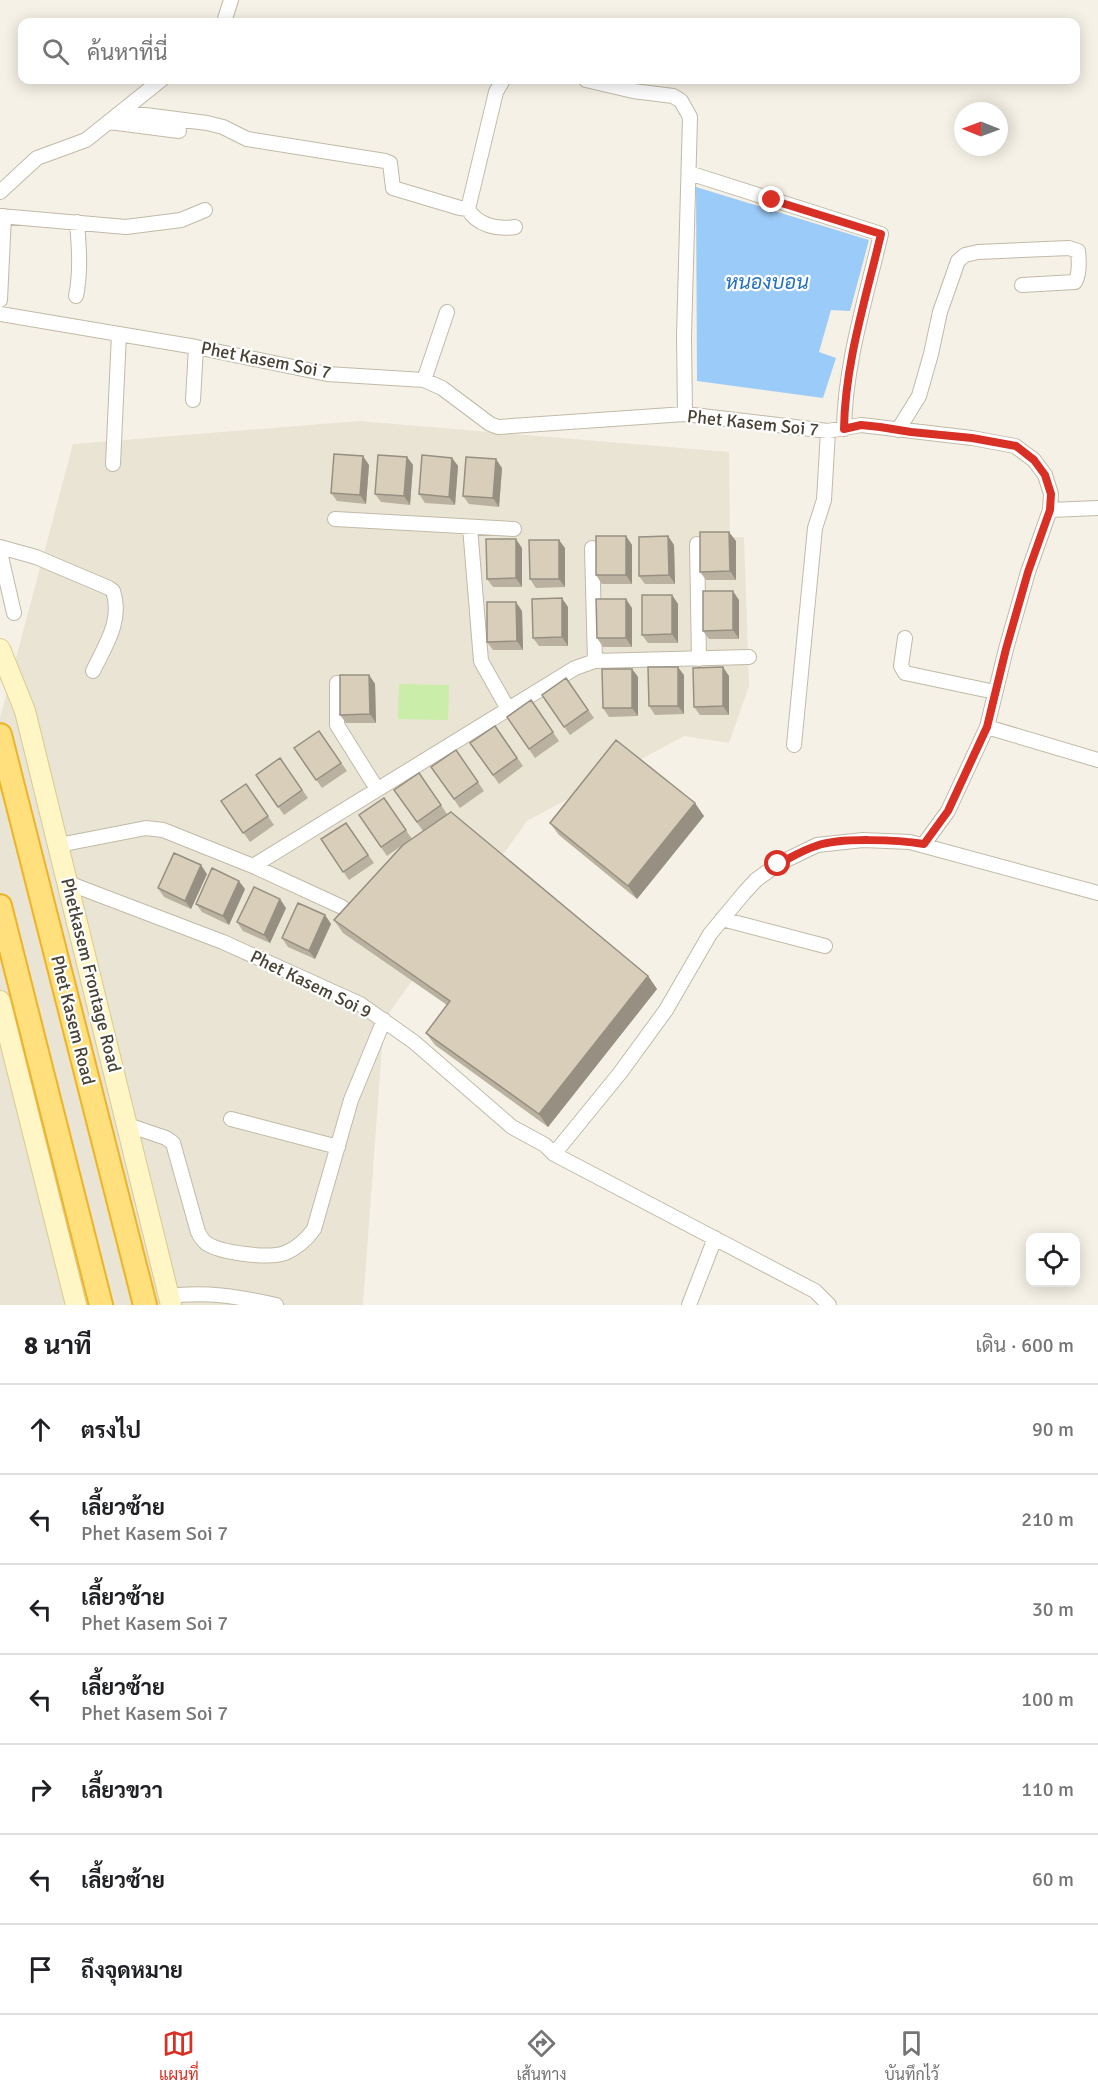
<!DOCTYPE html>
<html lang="th">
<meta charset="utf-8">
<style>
body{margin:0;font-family:Signika,Sarabun,sans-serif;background:#f2f2f2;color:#202124}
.controls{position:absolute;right:18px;bottom:18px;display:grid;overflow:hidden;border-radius:12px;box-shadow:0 3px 15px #0003}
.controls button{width:54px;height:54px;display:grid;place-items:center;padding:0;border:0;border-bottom:2px solid #e0e0e0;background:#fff;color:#202124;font:30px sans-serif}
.compass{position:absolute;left:954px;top:102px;width:54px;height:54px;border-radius:50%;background:#fff;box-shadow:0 3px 15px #0003;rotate:271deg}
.stop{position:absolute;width:18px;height:18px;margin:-14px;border:4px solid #d93025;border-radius:50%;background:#fff}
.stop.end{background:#d93025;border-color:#fff;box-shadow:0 2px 6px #0008}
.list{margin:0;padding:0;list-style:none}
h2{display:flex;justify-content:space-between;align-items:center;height:78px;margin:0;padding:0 24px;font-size:26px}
h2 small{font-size:20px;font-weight:400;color:#757577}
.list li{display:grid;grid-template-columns:39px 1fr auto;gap:18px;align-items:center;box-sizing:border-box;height:90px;padding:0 24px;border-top:2px solid #e0e0e0}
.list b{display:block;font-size:22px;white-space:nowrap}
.list p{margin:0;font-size:20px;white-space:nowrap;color:#757577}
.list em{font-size:20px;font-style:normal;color:#757577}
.icon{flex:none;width:33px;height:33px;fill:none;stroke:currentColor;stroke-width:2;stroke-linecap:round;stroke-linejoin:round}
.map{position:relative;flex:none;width:1098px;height:1305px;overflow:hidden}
.search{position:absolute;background:#fff;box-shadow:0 3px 15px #0003;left:18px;right:18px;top:18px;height:66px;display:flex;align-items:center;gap:15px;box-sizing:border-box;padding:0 21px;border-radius:12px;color:#757577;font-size:22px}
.sheet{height:708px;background:#fff}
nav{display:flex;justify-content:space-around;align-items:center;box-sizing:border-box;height:84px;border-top:2px solid #e0e0e0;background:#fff;font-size:16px;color:#757577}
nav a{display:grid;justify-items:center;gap:3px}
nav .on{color:#d93025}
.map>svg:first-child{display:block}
.residential{fill:#e9e4d3}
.green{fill:#caedaa}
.water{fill:#9bcbf8}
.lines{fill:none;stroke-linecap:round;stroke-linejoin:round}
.minor-casing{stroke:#c1baa7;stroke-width:16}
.secondary-casing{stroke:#d9cb90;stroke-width:22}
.trunk-casing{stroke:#eeb326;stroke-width:26}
.minor{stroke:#fff;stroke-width:14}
.secondary{stroke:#fff5c5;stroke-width:20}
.trunk{stroke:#ffe07d;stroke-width:22}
.wall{fill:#bab1a0}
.shaded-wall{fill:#979082}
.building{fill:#d8ceba;stroke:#979082;stroke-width:1.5}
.route{stroke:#d93025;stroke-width:8}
.labels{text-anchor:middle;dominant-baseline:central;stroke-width:4.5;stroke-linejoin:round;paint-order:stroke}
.street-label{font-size:18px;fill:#484234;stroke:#fff}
.water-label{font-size:20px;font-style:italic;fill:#2271c0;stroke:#fff}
</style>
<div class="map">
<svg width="1098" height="1305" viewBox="0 0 1098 1305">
<rect width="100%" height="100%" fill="#f5f1e6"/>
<path class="residential" d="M359 421 729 452 730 537H744L749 686 729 743 684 736 527 821 384 1020 363 1305H0V718L73 444Z"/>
<path class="green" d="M399 684 449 685 448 720 398 719Z"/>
<path class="water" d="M696 187 869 240 850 311 831 310 819 352 836 358 823 398 697 381Z"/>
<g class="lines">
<defs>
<path id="minor" d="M224 22 231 0
M503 80 496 92 468 209C477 225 497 230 515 227
M586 80 633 91 673 96 681 101 690 117 684 336 685 414
M122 112 207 123 223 127 247 139 385 161 390 163 393 188 460 208 468 209
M109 122 179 131
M689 173 881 234C866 298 845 363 844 429
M0 192 37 158 86 140 161 80
M0 216 126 227 181 220 205 210
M76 296C81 271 79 247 77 222
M0 300 4 216
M0 314 196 347 327 374 424 380 442 388 490 424 498 427 685 414 828 431 861 425 972 438 1015 446 1034 460 1045 475 1051 494 1050 510 1028 572 1006 649 987 727 948 811 924 844
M424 380 447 312
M193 400 196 347
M898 430 919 396 931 354 940 312 958 261 965 255 978 252 1069 248 1078 251C1079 260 1080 274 1075 282L1022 285
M113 464 119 334
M1050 510 1098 508
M335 519 514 529
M470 527 481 661 508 709
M697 544 699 659
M0 547 36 557 109 588 113 591C123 620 105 646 93 671
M592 548 595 661
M0 552 14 613
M905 638 901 666 905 673 995 692
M337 683V725L377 789
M987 727 1098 760
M794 745 815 528 824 500 828 431
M59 845 146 828 163 830 253 866 342 907
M253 866 575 668 595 661 749 657
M68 883 223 942 360 1004 414 1042 512 1127 545 1145 554 1154 815 1291 829 1305
M722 919 825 946
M231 1119 338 1147
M128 1125 166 1138 173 1143 198 1232C200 1236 202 1240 206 1243 220 1253 269 1259 285 1253 297 1248 307 1239 314 1229L351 1100 384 1020
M554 1154 620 1073 666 1010 710 934 744 893 756 880 778 864 817 845 863 840 910 842 1098 893
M169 1296C207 1291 240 1297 276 1305
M689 1305 715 1238"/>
<path id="secondary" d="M0 649 25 711 171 1305
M0 1001 76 1305"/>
<path id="trunk" d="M0 735 145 1305
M0 906 101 1305"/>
</defs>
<use href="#minor" class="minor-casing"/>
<use href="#secondary" class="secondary-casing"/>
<use href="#trunk" class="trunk-casing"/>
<use href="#minor" class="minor"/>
<use href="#secondary" class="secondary"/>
<use href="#trunk" class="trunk"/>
</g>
<path class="wall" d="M407 457 413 465 410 505 381 502 375 494Z
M452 458 458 466 455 505 425 503 419 494Z
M369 465 366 504 337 501 331 493Z
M502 468 499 507 469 504 463 496Z
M626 536 632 545V584H602L596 575Z
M668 536 674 545 675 584H645L639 576Z
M736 541V580H706L700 572Z
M522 548V587H493L487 579Z
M565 548V587L536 588 530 579Z
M672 595 678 604V643H648L642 635Z
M739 600V639H709L703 631Z
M568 607V646H539L533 638Z
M632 608V647H603L597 638Z
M522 611 523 650H493L487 642Z
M632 669 638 677V716L609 717 603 708Z
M369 675 375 684 376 723H346L340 715Z
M684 675V714L655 715 649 706Z
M729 676V715H700L694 707Z
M566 678 594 718 570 735 542 695Z
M531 700 559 741 535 758 507 717Z
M495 726 523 766 499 784 470 743Z
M319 731 347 771 322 788 294 748Z
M456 750 484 791 460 808 431 767Z
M280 758 308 798 284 815 256 775Z
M419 773 447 814 423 831 394 790Z
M246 784 274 825 250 842 221 801Z
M384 798 412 839 648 976 657 989 548 1127 435 1045 426 1033 447 1005 343 933 334 920 401 846 387 856 359 815Z
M704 816 637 899 559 835 550 823Z
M346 823 374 863 349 880 321 839Z
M207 874 191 909 164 897 158 888Z
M245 889 229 925 202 912 196 904Z
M286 908 270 943 243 931 237 922Z
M325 915 331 924 315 959 288 947 282 938Z"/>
<path class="shaded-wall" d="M363 456 369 465 366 504 360 495Z
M407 457 413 465 410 505 404 496Z
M452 458 458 466 455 505 449 497Z
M496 459 502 468 499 507 493 498Z
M729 532 736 541V580L730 571Z
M626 536 632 545V584L626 575Z
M668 536 674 545 675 584 669 575Z
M516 539 522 548V587L516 578Z
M559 540 565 548V587L559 579Z
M733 591 739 600V639L733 630Z
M672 595 678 604V643L672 634Z
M562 598 568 607V646L562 637Z
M626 599 632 608V647L626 638Z
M516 602 522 611 523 650 517 641Z
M678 667 684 675V714L678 706Z
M723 667 729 676V715L723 706Z
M632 669 638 677V716L632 708Z
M369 675 375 684 376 723 370 714Z
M695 803 704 816 637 899 628 886Z
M201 865 207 874 191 909 185 901Z
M239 881 245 889 229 925 223 916Z
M280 899 286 908 270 943 264 935Z
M325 915 331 924 315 959 309 951Z
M648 976 657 989 548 1127 539 1114Z"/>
<path class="building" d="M334 454 363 456 360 495 331 493Z
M378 455 407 457 404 496 375 494Z
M422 455 452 458 449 497 419 494Z
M466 457 496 459 493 498 463 496Z
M700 532H729L730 571 700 572Z
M596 536H626V575H596Z
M668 536 669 575 639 576V537Z
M486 539H516V578L487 579Z
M529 540H559V579H530Z
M703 591H733V630L703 631Z
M642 595H672V634L642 635Z
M562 598V637L533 638 532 599Z
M596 599H626V638H597Z
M487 602H516L517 641 487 642Z
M648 667H678V706H649Z
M723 667V706L694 707 693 668Z
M602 669H632V708H603Z
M340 675H369L370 714 340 715Z
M566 678 588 710 564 727 542 695Z
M531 700 553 732 529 749 507 717Z
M495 726 517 758 493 775 470 743Z
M319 731 341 763 316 780 294 748Z
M616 740 695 803 628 886 550 823Z
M456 750 478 782 454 799 431 767Z
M280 758 302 790 278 807 256 775Z
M419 773 441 805 417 822 394 790Z
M246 784 268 816 243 833 221 801Z
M384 798 406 830 381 847 359 815Z
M451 812 648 976 539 1114 426 1033 450 1001 334 920 403 845Z
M346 823 368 855 343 872 321 839Z
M174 853 201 865 185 901 158 888Z
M212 868 239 881 223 916 196 904Z
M254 887 280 899 264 935 237 922Z
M298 903 325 915 309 951 282 938Z"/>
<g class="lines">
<path class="route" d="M772 200 881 234C866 298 845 363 844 429L861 425 880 427 911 432 972 438 1016 446 1034 460 1045 475 1051 494 1050 510 1028 572 1006 649 987 727 948 811 924 844C899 840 840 837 816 846 803 850 790 858 778 864"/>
</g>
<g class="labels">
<g class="street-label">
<text transform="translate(266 360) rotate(11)">Phet Kasem Soi 7</text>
<text transform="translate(753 423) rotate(6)">Phet Kasem Soi 7</text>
<text transform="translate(91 975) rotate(76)">Phetkasem Frontage Road</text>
<text transform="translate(311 984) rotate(26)">Phet Kasem Soi 9</text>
<text transform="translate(73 1020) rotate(76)">Phet Kasem Road</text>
</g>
<g class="water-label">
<text x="767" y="282">หนองบอน</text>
</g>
</g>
</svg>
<div class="controls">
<button><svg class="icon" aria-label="locate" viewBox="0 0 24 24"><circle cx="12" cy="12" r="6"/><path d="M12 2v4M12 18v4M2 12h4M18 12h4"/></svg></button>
</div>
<svg class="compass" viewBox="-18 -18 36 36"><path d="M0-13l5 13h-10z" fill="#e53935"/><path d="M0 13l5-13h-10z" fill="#757577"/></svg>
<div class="stop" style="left:778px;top:864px"></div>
<div class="stop end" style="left:772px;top:200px"></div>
<div class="search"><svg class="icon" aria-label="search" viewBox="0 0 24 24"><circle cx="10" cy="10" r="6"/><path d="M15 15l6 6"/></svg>ค้นหาที่นี่</div>
</div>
<section class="sheet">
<h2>8 นาที<small>เดิน · 600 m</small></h2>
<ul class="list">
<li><svg class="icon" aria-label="ahead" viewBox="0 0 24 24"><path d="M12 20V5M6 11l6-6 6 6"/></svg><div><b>ตรงไป</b></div><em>90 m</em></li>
<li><svg class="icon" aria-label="left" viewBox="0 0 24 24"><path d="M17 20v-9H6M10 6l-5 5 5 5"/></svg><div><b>เลี้ยวซ้าย</b><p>Phet Kasem Soi 7</p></div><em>210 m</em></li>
<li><svg class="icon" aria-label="left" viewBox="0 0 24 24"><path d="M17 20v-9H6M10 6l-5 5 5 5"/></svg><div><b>เลี้ยวซ้าย</b><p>Phet Kasem Soi 7</p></div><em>30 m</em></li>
<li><svg class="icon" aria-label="left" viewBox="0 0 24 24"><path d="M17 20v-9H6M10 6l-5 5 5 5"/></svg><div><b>เลี้ยวซ้าย</b><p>Phet Kasem Soi 7</p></div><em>100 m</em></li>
<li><svg class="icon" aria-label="right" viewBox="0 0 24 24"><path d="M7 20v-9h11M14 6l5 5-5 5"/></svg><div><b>เลี้ยวขวา</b></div><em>110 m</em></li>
<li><svg class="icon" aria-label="left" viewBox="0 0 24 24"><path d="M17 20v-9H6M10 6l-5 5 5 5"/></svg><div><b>เลี้ยวซ้าย</b></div><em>60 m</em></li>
<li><svg class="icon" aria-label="arrive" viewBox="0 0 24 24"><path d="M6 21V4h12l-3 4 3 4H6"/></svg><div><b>ถึงจุดหมาย</b></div></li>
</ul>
</section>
<nav>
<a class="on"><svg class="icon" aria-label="map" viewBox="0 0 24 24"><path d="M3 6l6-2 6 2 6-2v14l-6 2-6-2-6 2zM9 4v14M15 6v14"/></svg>แผนที่</a>
<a><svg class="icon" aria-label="directions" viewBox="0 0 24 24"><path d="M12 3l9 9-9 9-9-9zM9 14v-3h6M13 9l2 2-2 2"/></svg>เส้นทาง</a>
<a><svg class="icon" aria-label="saved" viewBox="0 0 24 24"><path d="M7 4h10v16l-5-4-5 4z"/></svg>บันทึกไว้</a>
</nav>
